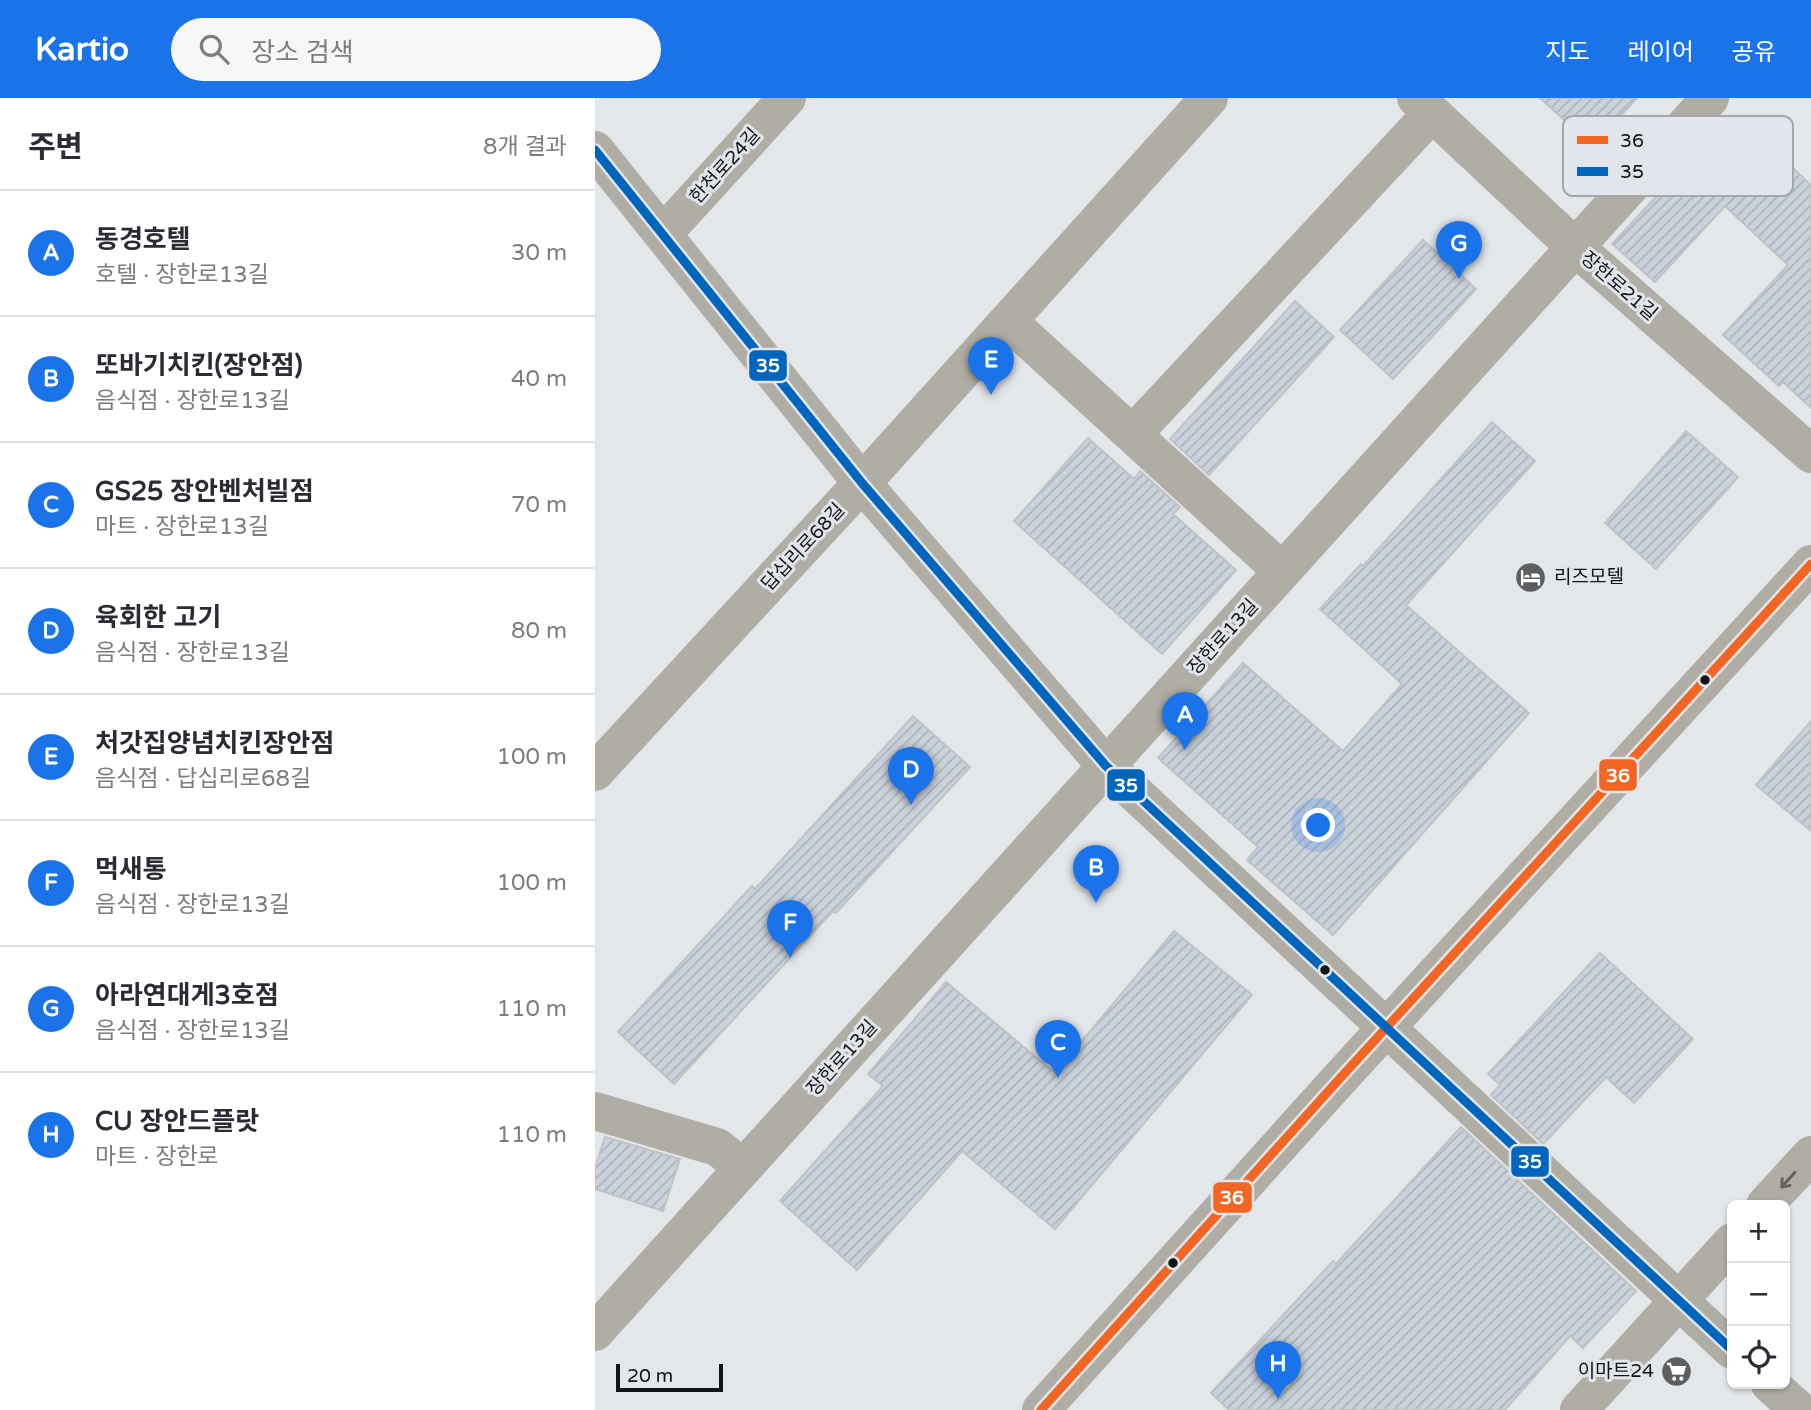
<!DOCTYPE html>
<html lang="ko">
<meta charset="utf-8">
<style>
body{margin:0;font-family:"Varela Round","Noto Sans KR",sans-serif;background:#f7f7f7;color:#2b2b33}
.controls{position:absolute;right:21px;bottom:21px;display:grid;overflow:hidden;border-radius:10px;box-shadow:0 2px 5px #0004}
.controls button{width:63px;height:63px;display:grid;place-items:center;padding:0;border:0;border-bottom:2px solid #e1e1e2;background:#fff;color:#2b2b33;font:35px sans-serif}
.scale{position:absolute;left:21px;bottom:18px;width:107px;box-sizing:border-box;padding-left:7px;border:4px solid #131416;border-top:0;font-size:19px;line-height:24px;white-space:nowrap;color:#131416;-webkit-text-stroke:5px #e2e6ec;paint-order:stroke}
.you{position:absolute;left:724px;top:728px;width:24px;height:24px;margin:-18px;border:5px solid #fff;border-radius:50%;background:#1a73e8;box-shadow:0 0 0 10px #1a73e833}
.badge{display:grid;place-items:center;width:46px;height:46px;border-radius:50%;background:#1a73e8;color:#fff;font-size:23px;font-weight:700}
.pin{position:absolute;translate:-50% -58px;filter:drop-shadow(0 2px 4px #0008)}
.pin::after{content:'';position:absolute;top:37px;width:24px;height:21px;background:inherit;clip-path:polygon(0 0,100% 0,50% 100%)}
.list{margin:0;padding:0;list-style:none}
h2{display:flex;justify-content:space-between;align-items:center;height:91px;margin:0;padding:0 28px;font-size:30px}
h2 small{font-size:23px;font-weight:400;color:#7c7c81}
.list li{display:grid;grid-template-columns:46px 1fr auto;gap:21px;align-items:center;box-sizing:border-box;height:126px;padding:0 28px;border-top:2px solid #e1e1e2}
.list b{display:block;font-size:26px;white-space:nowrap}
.list p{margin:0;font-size:23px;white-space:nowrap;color:#7c7c81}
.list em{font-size:23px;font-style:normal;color:#7c7c81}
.icon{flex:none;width:38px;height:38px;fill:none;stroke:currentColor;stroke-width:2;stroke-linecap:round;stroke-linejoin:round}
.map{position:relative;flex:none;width:1216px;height:1312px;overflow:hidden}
header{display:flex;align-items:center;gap:42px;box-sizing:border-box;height:98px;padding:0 35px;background:#1a73e8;color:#fff}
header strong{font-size:33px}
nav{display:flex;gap:38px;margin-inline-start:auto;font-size:24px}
.search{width:490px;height:63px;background:#f7f7f7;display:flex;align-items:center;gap:18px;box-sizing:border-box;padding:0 24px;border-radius:38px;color:#7c7c81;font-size:26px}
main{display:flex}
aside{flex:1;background:#fff}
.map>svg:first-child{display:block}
.building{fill:url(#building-hatch);stroke:#c0c2c5;stroke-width:2}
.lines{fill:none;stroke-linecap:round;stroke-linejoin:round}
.minor{stroke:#b0aea4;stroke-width:38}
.tertiary{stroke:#b0aea4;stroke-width:38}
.bus-1-casing{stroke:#e2e6ec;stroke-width:14}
.bus-2-casing{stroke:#e2e6ec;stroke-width:14}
.bus-1{stroke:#f26522;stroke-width:9}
.bus-2{stroke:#0065bd;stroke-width:9}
.oneway{stroke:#62615d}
.bus-dot{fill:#131416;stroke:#e2e6ec;stroke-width:2.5}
.labels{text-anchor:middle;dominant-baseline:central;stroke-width:6;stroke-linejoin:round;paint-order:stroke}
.street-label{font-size:19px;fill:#131416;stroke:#e2e6ec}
.poi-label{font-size:19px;fill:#131416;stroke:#e2e6ec;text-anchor:start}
.key{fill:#e2e6ec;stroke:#a4a7ac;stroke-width:2}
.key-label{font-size:19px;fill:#131416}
.line-badge{stroke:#e2e6ec;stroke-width:2.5}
.badge-label{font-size:19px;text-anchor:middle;font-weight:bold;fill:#fff}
</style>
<header>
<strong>Kartio</strong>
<div class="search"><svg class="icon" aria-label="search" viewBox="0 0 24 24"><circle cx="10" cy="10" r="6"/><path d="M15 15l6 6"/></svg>장소 검색</div>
<nav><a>지도</a><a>레이어</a><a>공유</a></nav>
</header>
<main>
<aside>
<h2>주변<small>8개 결과</small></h2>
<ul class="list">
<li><span class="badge">A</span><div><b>동경호텔</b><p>호텔 · 장한로13길</p></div><em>30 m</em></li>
<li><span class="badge">B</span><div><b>또바기치킨(장안점)</b><p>음식점 · 장한로13길</p></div><em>40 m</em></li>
<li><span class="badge">C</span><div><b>GS25 장안벤처빌점</b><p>마트 · 장한로13길</p></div><em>70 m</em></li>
<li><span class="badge">D</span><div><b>육회한 고기</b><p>음식점 · 장한로13길</p></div><em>80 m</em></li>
<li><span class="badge">E</span><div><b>처갓집양념치킨장안점</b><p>음식점 · 답십리로68길</p></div><em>100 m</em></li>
<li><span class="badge">F</span><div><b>먹새통</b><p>음식점 · 장한로13길</p></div><em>100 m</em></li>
<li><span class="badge">G</span><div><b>아라연대게3호점</b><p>음식점 · 장한로13길</p></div><em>110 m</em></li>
<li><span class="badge">H</span><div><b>CU 장안드플랏</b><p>마트 · 장한로</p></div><em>110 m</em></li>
</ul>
</aside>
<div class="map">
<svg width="1216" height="1312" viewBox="0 0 1216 1312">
<defs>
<pattern id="building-hatch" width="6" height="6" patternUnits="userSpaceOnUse" patternTransform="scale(1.75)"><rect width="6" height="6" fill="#cad2db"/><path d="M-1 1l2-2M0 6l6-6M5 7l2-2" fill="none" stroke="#adb3bb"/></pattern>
</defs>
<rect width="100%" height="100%" fill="#e4e7ea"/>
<path class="building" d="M945 0H1042L998 48Z
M1127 28 1175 71 1186 59 1216 87V310L1188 284 1184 288 1128 237 1193 167 1130 108 1060 184 1017 146Z
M828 142 881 191 798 281 745 232Z
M700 203 739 239 614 377 575 341Z
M897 324 940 363 811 507 934 615 738 837 652 762 663 749 563 660 648 565 748 653 807 586 725 511 766 466 768 468Z
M1091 333 1143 379 1061 471 1010 425Z
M493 340 539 381 545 373 585 409 578 416 641 472 567 556 419 423Z
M318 618 375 669 241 815 238 813 79 986 23 934 157 788 160 791Z
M1216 623V733L1161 687Z
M579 833 657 897 460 1131 367 1053 262 1172 185 1103 288 988 273 976 351 884 460 975Z
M1005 855 1098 941 1039 1005 1011 979 948 1046 896 997 905 987 893 976Z
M866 1029 1041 1193 988 1250 975 1238 910 1312H634L616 1295 738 1163 741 1166Z
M10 1039 85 1061 68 1113 0 1091V1070Z"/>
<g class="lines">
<path class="minor" d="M821 0 980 149 1216 356
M0 52 267 385 511 668 1137 1252
M68 136 192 0
M413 223 687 473
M538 336 837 15
M0 674 267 385 614 0
M0 1013 122 1049 148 1069
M1170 1107 1216 1057
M0 1234 1115 0
M1175 1286 1204 1312
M984 1312 1137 1144"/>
<path class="tertiary" d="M446 1312 748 977 1216 466"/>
<defs>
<path id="bus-1" d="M446 1312 748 977 1216 466"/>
<path id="bus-2" d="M0 52 267 385 511 668 1137 1252"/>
</defs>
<use href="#bus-1" class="bus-1-casing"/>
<use href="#bus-2" class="bus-2-casing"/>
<use href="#bus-1" class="bus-1"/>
<use href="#bus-2" class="bus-2"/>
</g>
<defs><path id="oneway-shaft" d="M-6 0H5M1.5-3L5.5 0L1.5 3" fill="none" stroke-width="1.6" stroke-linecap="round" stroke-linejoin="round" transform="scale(1.75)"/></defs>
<use class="oneway" href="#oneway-shaft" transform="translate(1193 1082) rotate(132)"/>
<defs>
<symbol id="hotel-disc" viewBox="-11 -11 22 22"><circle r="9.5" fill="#5c5e60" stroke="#e2e6ec"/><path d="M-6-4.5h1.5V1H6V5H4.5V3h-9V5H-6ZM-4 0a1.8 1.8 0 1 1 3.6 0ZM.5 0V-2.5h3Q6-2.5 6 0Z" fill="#fff"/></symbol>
<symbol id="supermarket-disc" viewBox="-11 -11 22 22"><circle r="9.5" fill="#5c5e60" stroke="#e2e6ec"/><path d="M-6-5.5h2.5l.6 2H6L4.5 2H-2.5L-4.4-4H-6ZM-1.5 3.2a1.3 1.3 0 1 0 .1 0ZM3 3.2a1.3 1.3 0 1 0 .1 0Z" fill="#fff"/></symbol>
</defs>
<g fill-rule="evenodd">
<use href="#hotel-disc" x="918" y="462" width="35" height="35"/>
<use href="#supermarket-disc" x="1064" y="1256" width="35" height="35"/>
</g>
<g class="bus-dot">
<circle cx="1110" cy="582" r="6"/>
<circle cx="730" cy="872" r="6"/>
<circle cx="578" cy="1165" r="6"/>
</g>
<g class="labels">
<g class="street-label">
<text transform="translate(130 68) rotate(-48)">한천로24길</text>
<text transform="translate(1024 188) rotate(41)">장한로21길</text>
<text transform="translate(208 449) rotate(-47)">답십리로68길</text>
<text transform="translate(628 539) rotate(-48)">장한로13길</text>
<text transform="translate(247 960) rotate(-48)">장한로13길</text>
</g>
<g class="poi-label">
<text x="959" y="479">리즈모텔</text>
<text x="1059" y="1273" text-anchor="end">이마트24</text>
</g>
</g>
<rect x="968" y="18" width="230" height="80" rx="10" class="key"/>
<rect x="982" y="38" width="31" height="8" fill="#f26522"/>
<rect x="982" y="69" width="31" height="9" fill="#0065bd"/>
<g class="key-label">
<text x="1025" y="49">36</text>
<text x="1025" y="80">35</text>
</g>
<g class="line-badge">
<rect x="153" y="251" width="40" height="33" rx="7" fill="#0065bd"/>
<rect x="1003" y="660" width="40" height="34" rx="7" fill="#f26522"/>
<rect x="511" y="670" width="40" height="34" rx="7" fill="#0065bd"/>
<rect x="915" y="1047" width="40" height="33" rx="7" fill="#0065bd"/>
<rect x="617" y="1083" width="41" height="33" rx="7" fill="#f26522"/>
</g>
<g class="badge-label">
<text x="173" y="274">35</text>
<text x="1023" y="684">36</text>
<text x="531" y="694">35</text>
<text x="935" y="1070">35</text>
<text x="637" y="1106">36</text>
</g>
</svg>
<div class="controls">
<button>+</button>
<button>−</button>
<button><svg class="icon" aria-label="locate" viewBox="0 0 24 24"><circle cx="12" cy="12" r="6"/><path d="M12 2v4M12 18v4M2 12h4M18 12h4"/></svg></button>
</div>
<div class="scale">20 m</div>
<div class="you"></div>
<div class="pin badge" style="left:590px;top:652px">A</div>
<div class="pin badge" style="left:501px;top:805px">B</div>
<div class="pin badge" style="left:463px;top:980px">C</div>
<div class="pin badge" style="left:316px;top:707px">D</div>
<div class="pin badge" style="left:396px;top:297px">E</div>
<div class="pin badge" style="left:195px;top:860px">F</div>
<div class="pin badge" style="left:864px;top:181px">G</div>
<div class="pin badge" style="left:683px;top:1301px">H</div>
</div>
</main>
